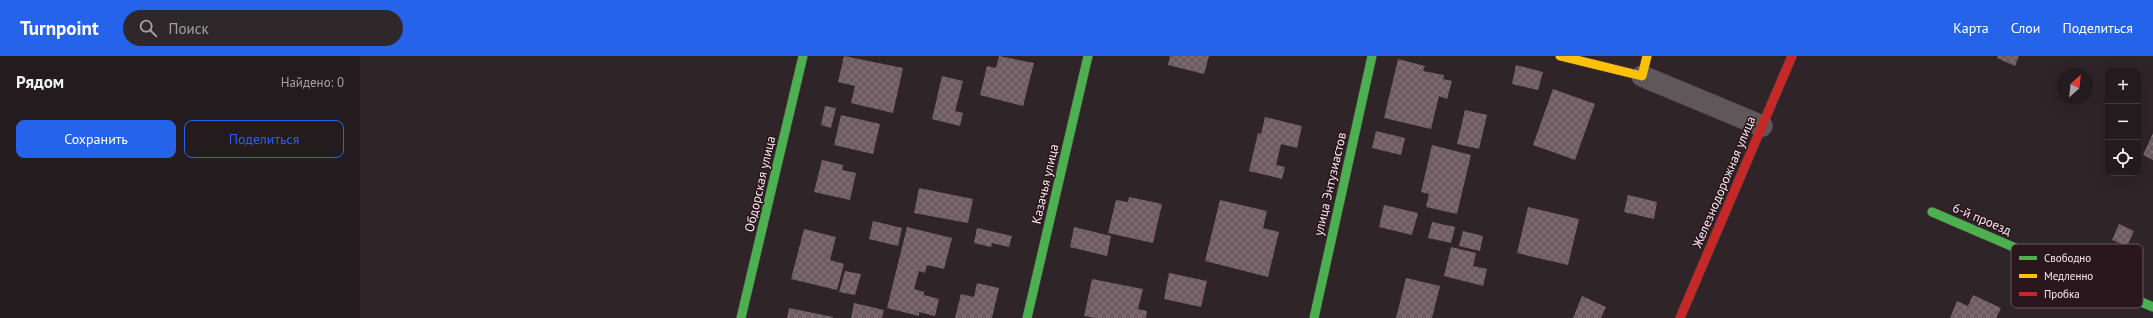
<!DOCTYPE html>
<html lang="ru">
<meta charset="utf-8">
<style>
body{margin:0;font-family:"PT Sans",sans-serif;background:#2f282b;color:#f1f3f6}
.controls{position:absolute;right:12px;top:12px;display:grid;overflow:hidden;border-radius:8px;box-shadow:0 4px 16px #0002}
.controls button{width:36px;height:36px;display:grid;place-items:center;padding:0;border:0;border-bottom:1px solid #40393c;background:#231b1e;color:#f1f3f6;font:20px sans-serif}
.compass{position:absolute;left:1697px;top:12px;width:36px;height:36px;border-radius:50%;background:#231b1e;box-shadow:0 4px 16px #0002;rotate:27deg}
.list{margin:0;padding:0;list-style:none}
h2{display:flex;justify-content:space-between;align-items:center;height:52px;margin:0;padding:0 16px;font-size:17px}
h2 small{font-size:13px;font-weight:400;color:#a3a1a4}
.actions{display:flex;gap:8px;padding:12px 16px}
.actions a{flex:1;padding:9px 0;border:1px solid #2563eb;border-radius:8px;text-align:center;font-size:14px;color:#2563eb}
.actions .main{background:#2563eb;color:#fff}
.icon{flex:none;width:22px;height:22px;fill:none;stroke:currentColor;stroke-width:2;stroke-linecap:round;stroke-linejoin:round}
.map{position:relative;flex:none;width:1793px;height:262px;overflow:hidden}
header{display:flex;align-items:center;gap:24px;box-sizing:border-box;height:56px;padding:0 20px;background:#2563eb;color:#fff}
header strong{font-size:19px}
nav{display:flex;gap:22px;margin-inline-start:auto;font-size:14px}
.search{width:280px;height:36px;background:#2f282b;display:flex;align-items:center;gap:10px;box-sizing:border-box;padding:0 14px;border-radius:22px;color:#a3a1a4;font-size:15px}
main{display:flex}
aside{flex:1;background:#231b1e}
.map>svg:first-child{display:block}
.building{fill:url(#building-cross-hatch)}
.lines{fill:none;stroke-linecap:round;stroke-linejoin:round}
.street-casing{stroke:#4c4245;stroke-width:22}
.fast-casing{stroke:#4c4245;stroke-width:10}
.slow-casing{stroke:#4c4245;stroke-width:10}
.jam-casing{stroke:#4c4245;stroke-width:10}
.street{stroke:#5f5759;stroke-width:21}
.fast{stroke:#4caf50;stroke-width:9}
.slow{stroke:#ffc107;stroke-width:9}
.jam{stroke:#c62828;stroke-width:9}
.labels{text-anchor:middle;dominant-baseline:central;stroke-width:3;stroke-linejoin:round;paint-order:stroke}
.street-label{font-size:13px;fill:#f9eaef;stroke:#2a161d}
.key{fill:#2a161d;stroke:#68565c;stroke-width:1}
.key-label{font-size:11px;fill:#f9eaef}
</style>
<header>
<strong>Turnpoint</strong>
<div class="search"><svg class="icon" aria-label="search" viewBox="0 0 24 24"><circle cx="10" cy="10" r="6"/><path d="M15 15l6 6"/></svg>Поиск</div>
<nav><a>Карта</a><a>Слои</a><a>Поделиться</a></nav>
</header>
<main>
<aside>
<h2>Рядом<small>Найдено: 0</small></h2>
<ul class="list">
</ul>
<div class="actions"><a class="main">Сохранить</a><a>Поделиться</a></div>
</aside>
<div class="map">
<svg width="1793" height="262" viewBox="0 0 1793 262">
<defs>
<pattern id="building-cross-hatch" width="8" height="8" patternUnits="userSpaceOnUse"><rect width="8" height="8" fill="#6e5b62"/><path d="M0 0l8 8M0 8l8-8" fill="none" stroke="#837379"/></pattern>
</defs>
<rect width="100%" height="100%" fill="#2f2428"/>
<path class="building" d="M484 0 543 12 533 57 491 47 495 30 478 26Z
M639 0 674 7 663 50 620 39 627 10 636 12Z
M810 0H849L844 18 808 9Z
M1638 0H1659L1655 10 1637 2Z
M1038 3 1065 10 1063 15 1084 19 1083 23 1092 25 1087 43 1079 40 1071 73 1024 62Z
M1156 9 1183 16 1178 34 1152 28Z
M582 20 603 25 595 55 603 57 600 70 572 63Z
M1193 33 1235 48 1215 104 1173 89Z
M465 50 476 52 471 72 461 69Z
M1105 54 1127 59 1119 93 1097 88Z
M481 59 520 68 513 98 474 89Z
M905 61 942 70 937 92 921 88 916 109 925 111 922 123 889 115 898 77 901 78Z
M1016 75 1045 82 1041 99 1012 92Z
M1793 77V104L1783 99Z
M1072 89 1111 99 1097 158 1066 151 1069 138 1061 136Z
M462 104 483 109 482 114 496 117 490 144 454 136Z
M559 132 613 143 608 167 554 157Z
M1268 139 1297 146 1294 163 1264 156Z
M769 141 802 148 793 187 748 177 756 144 768 146Z
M860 144 907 155 903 172 919 176 908 221 845 205Z
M1024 149 1058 157 1052 179 1019 171Z
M1168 151 1219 163 1208 209 1157 197Z
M513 165 542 172 538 190 509 183Z
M1072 166 1095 171 1091 187 1068 182Z
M1759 168 1774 175 1767 190 1752 184Z
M547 171 592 182 584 213 567 209 565 217 559 215 554 233 564 236V239L579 243 575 260 559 256V260L527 252Z
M714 171 751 180 747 200 710 191Z
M617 172 652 180 649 191 632 187 631 191 614 187Z
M444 173 476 181 470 204 484 208 477 234 431 223Z
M1103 175 1123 180 1120 195 1099 190Z
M1091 191 1116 197 1113 210 1127 213 1123 230 1084 220Z
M485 215 501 218 495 239 479 236Z
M809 217 847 225 841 251 804 243Z
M1046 222 1080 230 1072 262H1036Z
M732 223 783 233 778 253 787 255 786 262H735L724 260Z
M617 227 639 232 632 262H595L601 238 614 241Z
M1613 239 1641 252 1636 262H1590L1597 245 1608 250Z
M1222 240 1246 251 1241 262H1213Z
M494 247 524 254 522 262H491Z
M429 252 473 261V262H427Z"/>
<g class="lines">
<defs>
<path id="street" d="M1282 20 1402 70"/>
<path id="fast" d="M1572 156 1793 251
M381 262 443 0
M667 262 728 0
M954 262 1012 0"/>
<path id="slow" d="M1200 0 1282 20 1287 0"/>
<path id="jam" d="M1320 262 1432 0"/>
</defs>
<use href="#street" class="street-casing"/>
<use href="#fast" class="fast-casing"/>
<use href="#slow" class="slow-casing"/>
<use href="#jam" class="jam-casing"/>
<use href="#street" class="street"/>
<use href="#fast" class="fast"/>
<use href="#slow" class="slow"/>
<use href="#jam" class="jam"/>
</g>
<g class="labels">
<g class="street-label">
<text transform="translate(1364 126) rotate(-67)">Железнодорожная улица</text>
<text transform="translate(400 128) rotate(-77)">Обдорская улица</text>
<text transform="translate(685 128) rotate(-77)">Казачья улица</text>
<text transform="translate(970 128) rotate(-77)">улица Энтузиастов</text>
<text transform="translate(1622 163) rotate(23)">6-й проезд</text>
</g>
</g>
<rect x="1651" y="188" width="132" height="64" rx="6" class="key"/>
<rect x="1659" y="200" width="18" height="4" fill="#4caf50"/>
<rect x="1659" y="218" width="18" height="4" fill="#ffc107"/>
<rect x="1659" y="236" width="18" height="4" fill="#c62828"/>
<g class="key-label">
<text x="1684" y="206">Свободно</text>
<text x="1684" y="224">Медленно</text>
<text x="1684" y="242">Пробка</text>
</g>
</svg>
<div class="controls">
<button>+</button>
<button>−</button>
<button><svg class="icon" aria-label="locate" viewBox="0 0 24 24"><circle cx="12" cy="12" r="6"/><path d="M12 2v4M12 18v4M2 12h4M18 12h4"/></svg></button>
</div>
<svg class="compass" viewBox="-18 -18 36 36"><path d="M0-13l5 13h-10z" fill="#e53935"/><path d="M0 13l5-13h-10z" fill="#a3a1a4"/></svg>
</div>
</main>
